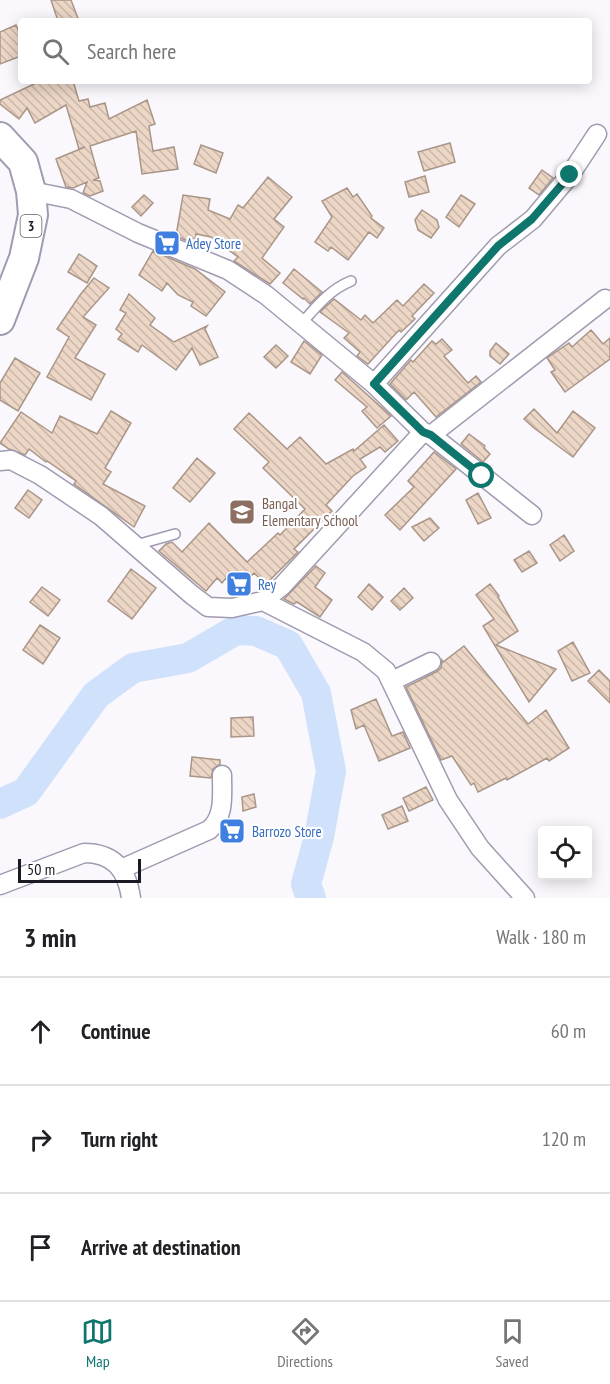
<!DOCTYPE html>
<meta charset="utf-8">
<style>
body{margin:0;font-family:"PT Sans Narrow",sans-serif;background:#f2f2f2;color:#202124}
.controls{position:absolute;right:18px;bottom:18px;display:grid;overflow:hidden;border-radius:6px;box-shadow:0 3px 15px #0003}
.controls button{width:54px;height:54px;display:grid;place-items:center;padding:0;border:0;border-bottom:2px solid #e0e0e0;background:#fff;color:#202124;font:30px sans-serif}
.scale{position:absolute;left:18px;bottom:15px;width:123px;box-sizing:border-box;padding-left:6px;border:3px solid #1b1921;border-top:0;font-size:16px;line-height:21px;white-space:nowrap;color:#1b1921;-webkit-text-stroke:4px #fff;paint-order:stroke}
.stop{position:absolute;width:18px;height:18px;margin:-14px;border:4px solid #0f766e;border-radius:50%;background:#fff}
.stop.end{background:#0f766e;border-color:#fff;box-shadow:0 2px 6px #0008}
.list{margin:0;padding:0;list-style:none}
h2{display:flex;justify-content:space-between;align-items:center;height:78px;margin:0;padding:0 24px;font-size:26px}
h2 small{font-size:20px;font-weight:400;color:#757577}
.list li{display:grid;grid-template-columns:39px 1fr auto;gap:18px;align-items:center;box-sizing:border-box;height:108px;padding:0 24px;border-top:2px solid #e0e0e0}
.list b{display:block;font-size:22px;white-space:nowrap}
.list em{font-size:20px;font-style:normal;color:#757577}
.icon{flex:none;width:33px;height:33px;fill:none;stroke:currentColor;stroke-width:2;stroke-linecap:round;stroke-linejoin:round}
.map{position:relative;flex:none;width:610px;height:898px;overflow:hidden}
.search{position:absolute;background:#fff;box-shadow:0 3px 15px #0003;left:18px;right:18px;top:18px;height:66px;display:flex;align-items:center;gap:15px;box-sizing:border-box;padding:0 21px;border-radius:6px;color:#757577;font-size:22px}
.sheet{height:402px;background:#fff}
nav{display:flex;justify-content:space-around;align-items:center;box-sizing:border-box;height:84px;border-top:2px solid #e0e0e0;background:#fff;font-size:16px;color:#757577}
nav a{display:grid;justify-items:center;gap:3px}
nav .on{color:#0f766e}
.map>svg:first-child{display:block}
.lines{fill:none;stroke-linecap:round;stroke-linejoin:round}
.river{stroke:#d0e2fb;stroke-width:30}
.building{fill:url(#building-back-hatch);stroke:#aa9687;stroke-width:1.5}
.service-casing{stroke:#a09bb0;stroke-width:12}
.minor-casing{stroke:#a09bb0;stroke-width:21}
.trunk-casing{stroke:#a09bb0;stroke-width:32}
.service{stroke:#fff;stroke-width:9}
.minor{stroke:#fff;stroke-width:18}
.trunk{stroke:#fff;stroke-width:28}
.route{stroke:#0f766e;stroke-width:8}
.labels{text-anchor:middle;dominant-baseline:central;stroke-width:4.5;stroke-linejoin:round;paint-order:stroke}
.shield{fill:#fff;stroke:#5f5e64;stroke-width:1.5}
.shield-label{font-size:14px;font-weight:bold;fill:#1b1921}
.shop-label{font-size:15px;fill:#366cbe;stroke:#fff;text-anchor:start}
.education-label{font-size:15px;fill:#785e54;stroke:#fff;text-anchor:start}
</style>
<div class="map">
<svg width="610" height="898" viewBox="0 0 610 898">
<defs>
<pattern id="building-back-hatch" width="6" height="6" patternUnits="userSpaceOnUse" patternTransform="scale(1.5)"><rect width="6" height="6" fill="#ecd6c6"/><path d="M-1 5l2 2M0 0l6 6M5-1l2 2" fill="none" stroke="#cab7aa"/></pattern>
</defs>
<rect width="100%" height="100%" fill="#faf8fd"/>
<g class="lines">
<path class="river" d="M0 804 26 792 96 695 133 668 188 658 236 630 256 631 288 645 316 693 331 771 319 837 306 884 311 898"/>
</g>
<path class="building" d="M51 0H71L79 21H58Z
M16 25 21 37V56L0 64V32Z
M33 81H73L79 101 88 99 90 107 105 103 109 119 147 100 155 124 149 126 153 151 174 147 178 169 142 174 136 131 90 146 99 178 93 180 100 181 103 191 90 196 83 193 87 182 73 188 66 187 56 159 85 147 79 149 66 105 35 123 27 108 19 119 0 104V100L34 84Z
M450 143 455 162 424 171 418 152Z
M201 145 223 153 216 173 194 164Z
M542 170 553 178 539 195 529 188Z
M425 176 429 192 409 197 405 182Z
M268 177 292 197 274 219 284 227 262 258 280 273 270 284 234 261 238 257 211 237 196 234 194 244 176 236 183 195 210 199 208 210 230 219 238 205 243 208Z
M347 188 353 197 357 194 372 216 371 218 384 228 377 238 369 232 348 260 331 247 328 251 315 242 332 217 322 201Z
M144 195 153 203 141 216 132 207Z
M461 195 475 204 459 227 446 217Z
M422 210 437 220 439 227 431 238 418 230 415 220Z
M153 251 195 269 225 292 206 316 191 306 193 302 178 295 167 283 162 291 139 275Z
M79 254 97 266 87 283 68 272Z
M294 269 322 292 310 304 304 298 303 299 283 283Z
M94 278 109 288 83 317 96 325 75 358 105 374 91 400 47 377 69 337 57 329 80 295Z
M424 284 434 293 412 316 415 319 401 332 399 330 368 364 357 356 360 352 344 338 349 333 320 312 334 299 361 320 365 315 373 323 397 300 403 306Z
M129 294 155 318 150 325 174 342 207 326 205 329 218 357 200 365 192 348 176 370 142 345 138 352 118 339 122 334 116 329 126 313 120 310Z
M591 330 603 344 610 338V359L565 392 551 372 555 370 547 358 569 343 572 347Z
M442 339 452 350 444 356 468 383 476 376 481 382 436 417 414 392 406 400 390 384 410 361 411 360 413 362 432 341 436 344Z
M304 341 322 355 310 374 291 362Z
M496 343 509 354 500 364 490 356V351Z
M276 345 288 356 276 368 264 357Z
M15 358 40 373 18 411 0 400V383Z
M342 372 391 416 377 428 362 411 367 407 335 380Z
M534 409 557 433 573 411 595 428 573 457 534 428 524 419Z
M111 411 131 423 105 468 111 472 103 484 145 506 134 527 74 484 76 481 47 461 46 462 29 449 25 455 9 449 0 443 21 412 52 433 60 416 97 434Z
M249 413 287 449 300 437 326 464 353 449 354 451 384 425 398 441 385 452 380 447 360 459 366 467 353 476 326 505 332 511 294 549 298 552 266 584 254 573 238 590 226 578 222 583 217 578 206 591 159 551 166 544 172 542 182 552 209 523 247 562 278 533 280 535 305 509 263 468 269 462 234 429Z
M469 434 485 446 484 448 490 454 483 462 461 444Z
M434 452 456 469 400 530 385 515 414 487 408 481Z
M197 458 215 473 190 502 173 488Z
M28 490 42 500 29 518 15 508Z
M478 493 491 518 478 524 466 500Z
M430 518 439 528 424 541 412 527Z
M564 535 574 551 560 561 550 545Z
M529 551 537 563 522 572 514 560Z
M316 566 325 573 315 587 332 600 320 617 297 602 294 604 284 599Z
M131 569 156 588 132 619 108 601Z
M369 584 383 597 372 610 358 597Z
M490 584 499 596 498 597 518 631 496 645 556 669 529 702 483 626 494 619 476 595Z
M42 587 60 600 48 616 30 602Z
M404 588 413 598 400 610 391 601Z
M40 625 60 638 43 664 23 650Z
M573 642 590 673 572 681 558 651Z
M464 646 528 724 546 710 569 748 549 761 547 758 507 780 506 778 478 792 474 783 471 785 452 756 441 760 406 687 436 672 441 668 442 660 443 662Z
M599 670 610 681V703L588 681Z
M376 699 392 736 403 732 410 748 379 761 364 725 356 729 351 710Z
M253 717 254 736 231 737V718Z
M192 757 220 760V764L213 769 211 778 190 776Z
M426 787 433 800 409 811 403 798Z
M254 794 256 807 243 811 242 797Z
M402 806 408 821 388 829 382 815Z"/>
<g class="lines">
<defs>
<path id="service" d="M301 324C316 307 329 290 351 281
M136 545 175 534"/>
<path id="minor" d="M31 191 71 199 138 233 228 270 266 295 374 384 423 432 431 435 532 515
M374 384 498 246 533 219 570 175 597 134
M431 435 605 299
M0 461 11 460 40 475 101 516 192 595 208 607 232 608 263 601 282 586 423 432
M263 601 363 652 386 671 448 800 480 848 525 898
M392 681 431 662
M121 869 209 830C225 817 222 795 222 775
M0 885 84 853C114 853 127 870 131 898"/>
<path id="trunk" d="M0 137 23 162 31 191 33 215 24 258 0 320"/>
</defs>
<use href="#service" class="service-casing"/>
<use href="#minor" class="minor-casing"/>
<use href="#trunk" class="trunk-casing"/>
<use href="#service" class="service"/>
<use href="#minor" class="minor"/>
<use href="#trunk" class="trunk"/>
</g>
<g class="lines">
<path class="route" d="M482 476 431 435 423 432 374 384 498 246 532 219 570 175"/>
</g>
<defs>
<symbol id="supermarket-square" viewBox="-11 -11 22 22"><rect x="-9" y="-9" width="18" height="18" rx="4" fill="#3f7fe0" stroke="#fff"/><path d="M-6-5.5h2.5l.6 2H6L4.5 2H-2.5L-4.4-4H-6ZM-1.5 3.2a1.3 1.3 0 1 0 .1 0ZM3 3.2a1.3 1.3 0 1 0 .1 0Z" fill="#fff"/></symbol>
<symbol id="school-square" viewBox="-11 -11 22 22"><rect x="-9" y="-9" width="18" height="18" rx="4" fill="#8d6e63" stroke="#fff"/><path d="M0-5L7-2L0 1L-7-2ZM-4 1L0 2.5L4 1V4Q0 6-4 4Z" fill="#fff"/></symbol>
</defs>
<g fill-rule="evenodd">
<use href="#supermarket-square" x="152" y="228" width="30" height="30"/>
<use href="#school-square" x="227" y="497" width="30" height="30"/>
<use href="#supermarket-square" x="224" y="569" width="30" height="30"/>
<use href="#supermarket-square" x="217" y="816" width="30" height="30"/>
</g>
<g class="labels">
<rect class="shield" x="20.5" y="215" width="21" height="22" rx="4.5"/>
<g class="shield-label">
<text x="31" y="226">3</text>
</g>
<g class="shop-label">
<text x="186" y="243">Adey Store</text>
<text x="258" y="584">Rey</text>
<text x="252" y="831">Barrozo Store</text>
</g>
<g class="education-label">
<text x="262" y="503">Bangal<tspan x="262" dy="17">Elementary School</tspan></text>
</g>
</g>
</svg>
<div class="controls">
<button><svg class="icon" aria-label="locate" viewBox="0 0 24 24"><circle cx="12" cy="12" r="6"/><path d="M12 2v4M12 18v4M2 12h4M18 12h4"/></svg></button>
</div>
<div class="scale">50 m</div>
<div class="stop" style="left:482px;top:476px"></div>
<div class="stop end" style="left:570px;top:175px"></div>
<div class="search"><svg class="icon" aria-label="search" viewBox="0 0 24 24"><circle cx="10" cy="10" r="6"/><path d="M15 15l6 6"/></svg>Search here</div>
</div>
<section class="sheet">
<h2>3 min<small>Walk · 180 m</small></h2>
<ul class="list">
<li><svg class="icon" aria-label="ahead" viewBox="0 0 24 24"><path d="M12 20V5M6 11l6-6 6 6"/></svg><div><b>Continue</b></div><em>60 m</em></li>
<li><svg class="icon" aria-label="right" viewBox="0 0 24 24"><path d="M7 20v-9h11M14 6l5 5-5 5"/></svg><div><b>Turn right</b></div><em>120 m</em></li>
<li><svg class="icon" aria-label="arrive" viewBox="0 0 24 24"><path d="M6 21V4h12l-3 4 3 4H6"/></svg><div><b>Arrive at destination</b></div></li>
</ul>
</section>
<nav>
<a class="on"><svg class="icon" aria-label="map" viewBox="0 0 24 24"><path d="M3 6l6-2 6 2 6-2v14l-6 2-6-2-6 2zM9 4v14M15 6v14"/></svg>Map</a>
<a><svg class="icon" aria-label="directions" viewBox="0 0 24 24"><path d="M12 3l9 9-9 9-9-9zM9 14v-3h6M13 9l2 2-2 2"/></svg>Directions</a>
<a><svg class="icon" aria-label="saved" viewBox="0 0 24 24"><path d="M7 4h10v16l-5-4-5 4z"/></svg>Saved</a>
</nav>
